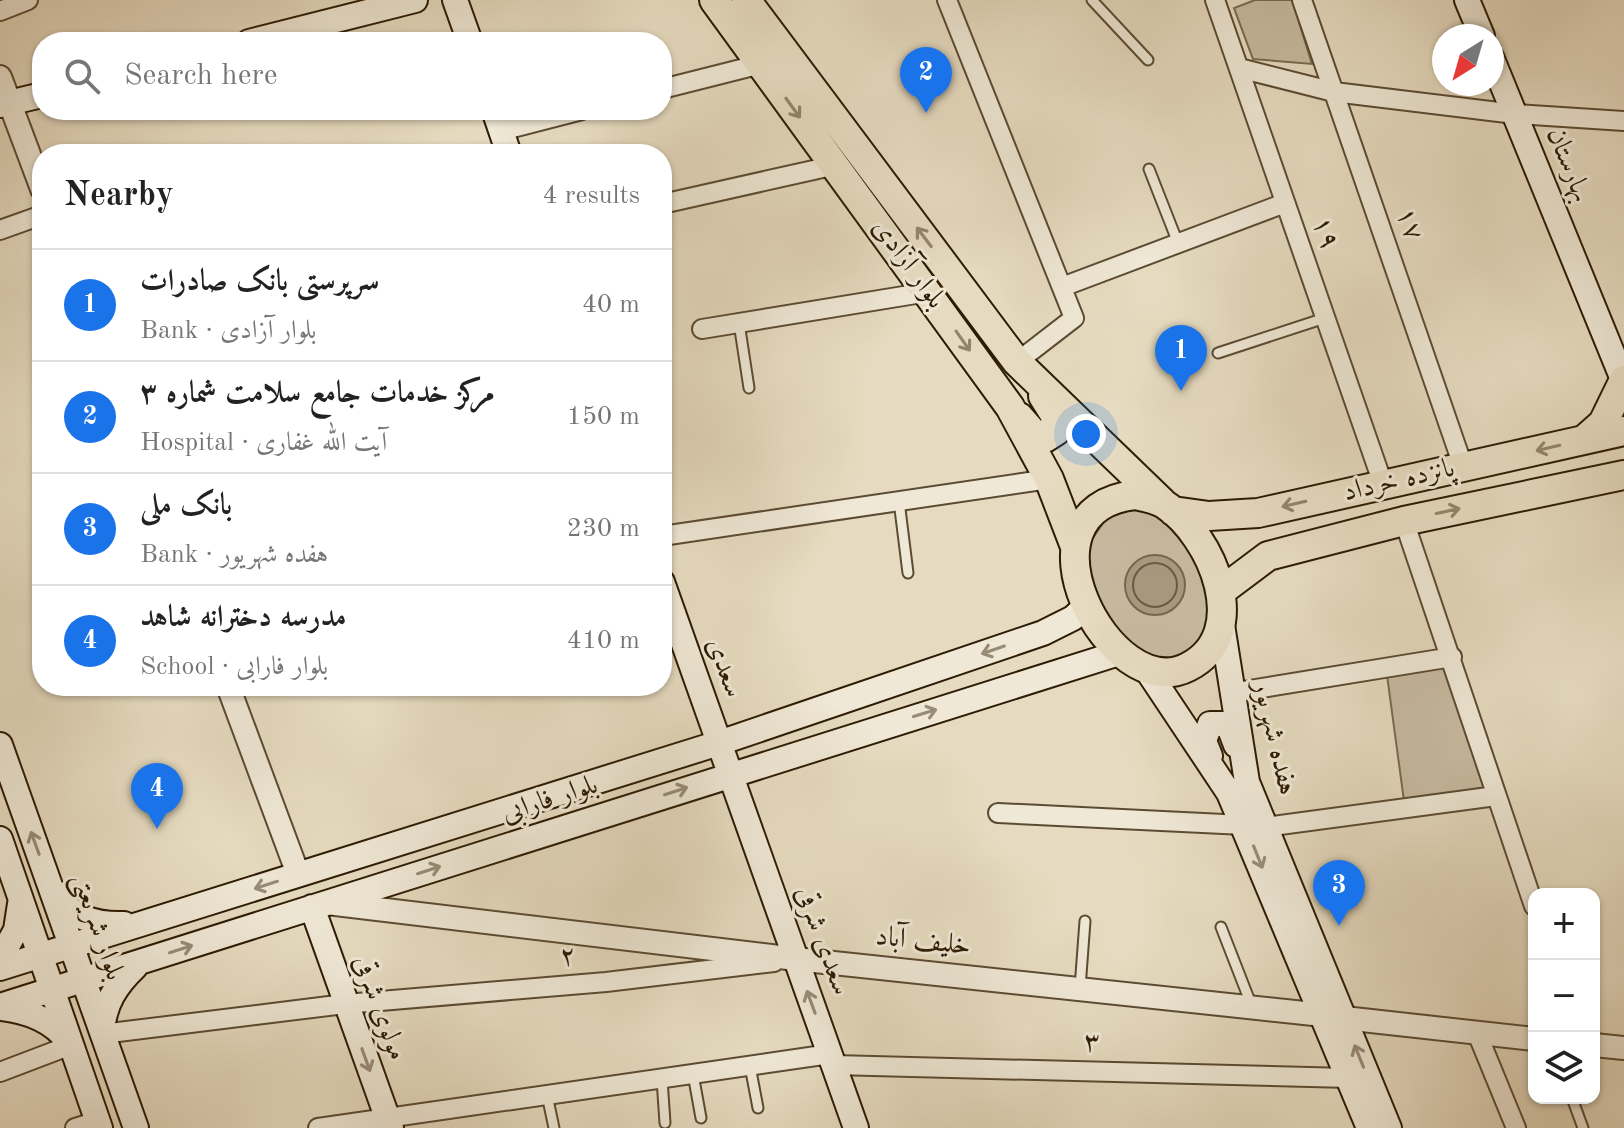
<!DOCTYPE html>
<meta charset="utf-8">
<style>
body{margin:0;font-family:"Old Standard TT",Amiri,serif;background:#f2f2f2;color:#222}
.controls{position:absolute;right:24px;bottom:24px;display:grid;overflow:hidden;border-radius:16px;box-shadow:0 2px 6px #0004}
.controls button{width:72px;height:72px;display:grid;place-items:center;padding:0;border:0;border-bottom:2px solid #e0e0e0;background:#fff;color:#222;font:40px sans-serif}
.compass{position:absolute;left:1432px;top:24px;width:72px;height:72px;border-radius:50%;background:#fff;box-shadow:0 2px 6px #0004;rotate:217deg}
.you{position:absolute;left:1086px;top:434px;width:28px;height:28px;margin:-20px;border:6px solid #fff;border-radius:50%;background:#1a73e8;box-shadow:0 0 0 12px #1a73e833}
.badge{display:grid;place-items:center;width:52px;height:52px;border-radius:50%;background:#1a73e8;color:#fff;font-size:26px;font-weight:700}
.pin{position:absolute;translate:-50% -66px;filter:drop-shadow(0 2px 4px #0008)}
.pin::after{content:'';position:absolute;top:42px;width:28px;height:24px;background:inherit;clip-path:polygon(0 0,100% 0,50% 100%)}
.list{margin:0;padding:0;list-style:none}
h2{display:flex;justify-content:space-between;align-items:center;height:104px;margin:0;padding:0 32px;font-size:34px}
h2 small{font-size:26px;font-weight:400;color:#767676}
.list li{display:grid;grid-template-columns:52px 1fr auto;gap:24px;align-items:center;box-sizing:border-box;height:112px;padding:0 32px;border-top:2px solid #e0e0e0}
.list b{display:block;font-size:30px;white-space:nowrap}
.list p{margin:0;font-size:26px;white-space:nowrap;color:#767676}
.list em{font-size:26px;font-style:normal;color:#767676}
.icon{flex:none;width:44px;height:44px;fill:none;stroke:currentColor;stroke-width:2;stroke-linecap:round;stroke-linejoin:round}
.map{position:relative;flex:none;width:1624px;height:1128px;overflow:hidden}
.search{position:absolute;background:#fff;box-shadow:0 2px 6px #0004;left:32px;top:32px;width:640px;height:88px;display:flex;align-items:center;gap:20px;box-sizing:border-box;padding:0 28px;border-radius:32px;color:#767676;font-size:30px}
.panel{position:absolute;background:#fff;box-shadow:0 2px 6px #0004;left:32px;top:144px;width:640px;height:552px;border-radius:32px}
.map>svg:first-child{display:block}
.green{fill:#c7baa0;stroke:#7a6a52;stroke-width:2}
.water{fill:#a79a80;stroke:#76674e;stroke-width:2}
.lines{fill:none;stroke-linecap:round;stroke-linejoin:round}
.shore{stroke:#6a5a42;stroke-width:2}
.service-casing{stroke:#5b4b32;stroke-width:13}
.minor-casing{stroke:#5b4b32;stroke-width:22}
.tertiary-casing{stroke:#5b4b32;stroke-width:26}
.secondary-casing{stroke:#2d1b03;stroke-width:28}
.primary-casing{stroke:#2d1b03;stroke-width:32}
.service{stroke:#efe8d6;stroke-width:9}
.minor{stroke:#efe8d6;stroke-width:18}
.tertiary{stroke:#efe8d6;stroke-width:22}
.secondary{stroke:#efe8d6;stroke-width:24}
.primary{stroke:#e6dbc0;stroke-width:28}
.oneway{stroke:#93856b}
.oneway2{stroke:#988c77}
.labels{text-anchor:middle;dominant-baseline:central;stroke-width:6;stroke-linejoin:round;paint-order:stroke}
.street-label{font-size:28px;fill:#2d1b03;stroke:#efe8d6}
</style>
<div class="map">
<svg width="1624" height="1128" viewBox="0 0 1624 1128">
<rect width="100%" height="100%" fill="#e6dbc0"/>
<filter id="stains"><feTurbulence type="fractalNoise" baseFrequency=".0025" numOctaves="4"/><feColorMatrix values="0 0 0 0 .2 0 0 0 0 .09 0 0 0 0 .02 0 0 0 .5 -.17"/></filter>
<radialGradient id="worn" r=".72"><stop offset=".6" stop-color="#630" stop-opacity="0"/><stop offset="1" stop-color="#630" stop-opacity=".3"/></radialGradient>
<path class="green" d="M1255 0H1292L1312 64 1253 59 1234 8Z
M1116 504 1176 519 1218 606 1186 663 1123 650 1078 560Z
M1444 664 1484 789 1404 801 1387 675Z"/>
<path class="water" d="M1125 585a30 30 0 1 1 60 0a30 30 0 1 1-60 0Z"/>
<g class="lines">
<path class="shore" d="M1133 585a22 22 0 1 1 44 0a22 22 0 1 1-44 0Z"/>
<defs>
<path id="service" d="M1092 0 1148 60
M1149 169 1178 243
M739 323 749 388
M1218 353 1325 318
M899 501 908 573
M1221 927 1251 1004
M1080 988 1085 921
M750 1066 758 1108
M693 1074 701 1118
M662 1079 665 1123
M547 1095 554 1128
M1572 1098 1583 1128"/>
<path id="minor" d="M947 0 1074 318 1017 362
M1215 0 1383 484
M1302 0 1463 466
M0 11 28 0
M1239 68 1334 92 1515 114 1624 121
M662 89 761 64
M501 131 582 110
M662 204 836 165
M0 230 42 215
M1062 287 1285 203
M702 329 928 292
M1404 521 1534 906
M662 536 1049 479
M1231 693 1452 657
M998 813 1244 825
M1265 827 1496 796
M1477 1033 1516 1128
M102 1034 345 1004 606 982 774 962
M834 1065 1349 1078
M0 1072 71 1045
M75 1128 97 1121
M318 1128 830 1054"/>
<path id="tertiary" d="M0 77 42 189
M228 686 298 874
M327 903 796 959 1323 1015
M1344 1018 1534 1039
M1594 1045 1624 1048"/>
<path id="secondary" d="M455 0 470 42
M1467 0 1482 36
M249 42 415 0
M1492 59 1624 382
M0 105 42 95
M494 110 509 154
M662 582 856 1128
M1222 625 1247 782 1389 1128
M1147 670 1229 793 1369 1128
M0 745 136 1128
M1210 756 1204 741 1210 724H1228L1236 745
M0 839 100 1128
M56 893C72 918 95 925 124 924
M312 907 391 1128
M0 959 16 930 20 904
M0 968 719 743 1043 633 1073 618 1087 605
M0 1006 1119 653
M2 1008C28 1011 52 1020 68 1041
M102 1031C104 1004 116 985 135 967"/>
<path id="primary" d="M714 0 1010 407 1049 479 1074 544
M746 0 1017 362 1162 502
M1019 417 1032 432 1045 438 1056 431 1055 415 1043 396
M1585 439 1603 423 1624 380
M1135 495C1145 497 1156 499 1164 504 1213 536 1253 634 1188 667 1110 707 1008 509 1135 495Z
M1173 511 1209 516 1258 513 1624 431
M1220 592 1268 556 1404 521 1624 475"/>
</defs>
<use href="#service" class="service-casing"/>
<use href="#minor" class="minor-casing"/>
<use href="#tertiary" class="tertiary-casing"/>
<use href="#secondary" class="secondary-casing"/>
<use href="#primary" class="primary-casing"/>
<use href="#service" class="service"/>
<use href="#minor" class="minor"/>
<use href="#tertiary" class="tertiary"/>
<use href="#secondary" class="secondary"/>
<use href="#primary" class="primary"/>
</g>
<defs><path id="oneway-shaft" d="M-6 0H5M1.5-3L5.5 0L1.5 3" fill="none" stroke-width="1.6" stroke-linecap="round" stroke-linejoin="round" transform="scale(2)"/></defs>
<g class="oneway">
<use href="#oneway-shaft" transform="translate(793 108) rotate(54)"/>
<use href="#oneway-shaft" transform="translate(924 237) rotate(-127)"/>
<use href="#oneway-shaft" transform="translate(963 341) rotate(55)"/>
<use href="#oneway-shaft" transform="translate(1548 448) rotate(167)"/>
<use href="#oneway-shaft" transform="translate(1294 504) rotate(167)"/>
<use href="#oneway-shaft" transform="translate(1448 511) rotate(-12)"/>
</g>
<g class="oneway2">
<use href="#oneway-shaft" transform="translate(993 650) rotate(161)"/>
<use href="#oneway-shaft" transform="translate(925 713) rotate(-17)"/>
<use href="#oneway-shaft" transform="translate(676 791) rotate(-18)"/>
<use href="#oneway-shaft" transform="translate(35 843) rotate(-110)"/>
<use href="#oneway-shaft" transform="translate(1258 857) rotate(68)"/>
<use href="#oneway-shaft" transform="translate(429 870) rotate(-18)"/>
<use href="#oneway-shaft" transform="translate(266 885) rotate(162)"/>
<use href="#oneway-shaft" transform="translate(181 949) rotate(-18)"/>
<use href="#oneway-shaft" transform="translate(811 1002) rotate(-110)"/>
<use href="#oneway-shaft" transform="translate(1359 1056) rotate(-112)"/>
<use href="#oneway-shaft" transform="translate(366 1060) rotate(70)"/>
</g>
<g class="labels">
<g class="street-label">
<text transform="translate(1568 165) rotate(68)">بهارستان</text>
<text transform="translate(1409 224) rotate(71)">۱۷</text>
<text transform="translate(1325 233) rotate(71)">۱۹</text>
<text transform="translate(908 264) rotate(54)">بلوار آزادی</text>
<text transform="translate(1399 481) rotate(-13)">پانزده خرداد</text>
<text transform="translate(724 668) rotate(70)">سعدی</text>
<text transform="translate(1274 738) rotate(77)">هفده شهریور</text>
<text transform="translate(550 800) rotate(-18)">بلوار فارابی</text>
<text transform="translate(97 927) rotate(71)">بلوار شریعتی</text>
<text transform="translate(822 941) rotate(70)">سعدی شرقی</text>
<text transform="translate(923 942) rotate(6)">خلیف آباد</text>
<text transform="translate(568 957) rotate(-5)">۲</text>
<text transform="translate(379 1008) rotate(70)">مولوی شرقی</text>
<text transform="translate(1092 1043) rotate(2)">۳</text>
</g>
</g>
<rect width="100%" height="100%" filter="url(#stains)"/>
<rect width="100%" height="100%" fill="url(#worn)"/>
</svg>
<div class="controls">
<button>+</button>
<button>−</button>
<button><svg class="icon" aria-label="layers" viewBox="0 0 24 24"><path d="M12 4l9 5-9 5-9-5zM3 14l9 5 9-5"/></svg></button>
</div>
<svg class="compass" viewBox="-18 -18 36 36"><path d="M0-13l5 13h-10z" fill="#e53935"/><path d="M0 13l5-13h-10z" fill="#767676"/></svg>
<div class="you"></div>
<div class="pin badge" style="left:1181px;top:391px">1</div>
<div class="pin badge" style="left:926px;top:113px">2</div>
<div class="pin badge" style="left:1339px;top:926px">3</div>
<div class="pin badge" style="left:157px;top:829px">4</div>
<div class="search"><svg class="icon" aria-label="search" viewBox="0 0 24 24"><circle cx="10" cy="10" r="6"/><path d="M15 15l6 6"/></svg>Search here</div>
<section class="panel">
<h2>Nearby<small>4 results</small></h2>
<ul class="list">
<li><span class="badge">1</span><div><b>سرپرستی بانک صادرات</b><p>Bank · بلوار آزادی</p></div><em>40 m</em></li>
<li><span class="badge">2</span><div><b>مرکز خدمات جامع سلامت شماره ۳</b><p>Hospital · آیت الله غفاری</p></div><em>150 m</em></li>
<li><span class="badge">3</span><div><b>بانک ملی</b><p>Bank · هفده شهریور</p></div><em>230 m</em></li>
<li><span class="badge">4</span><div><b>مدرسه دخترانه شاهد</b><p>School · بلوار فارابی</p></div><em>410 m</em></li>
</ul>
</section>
</div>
